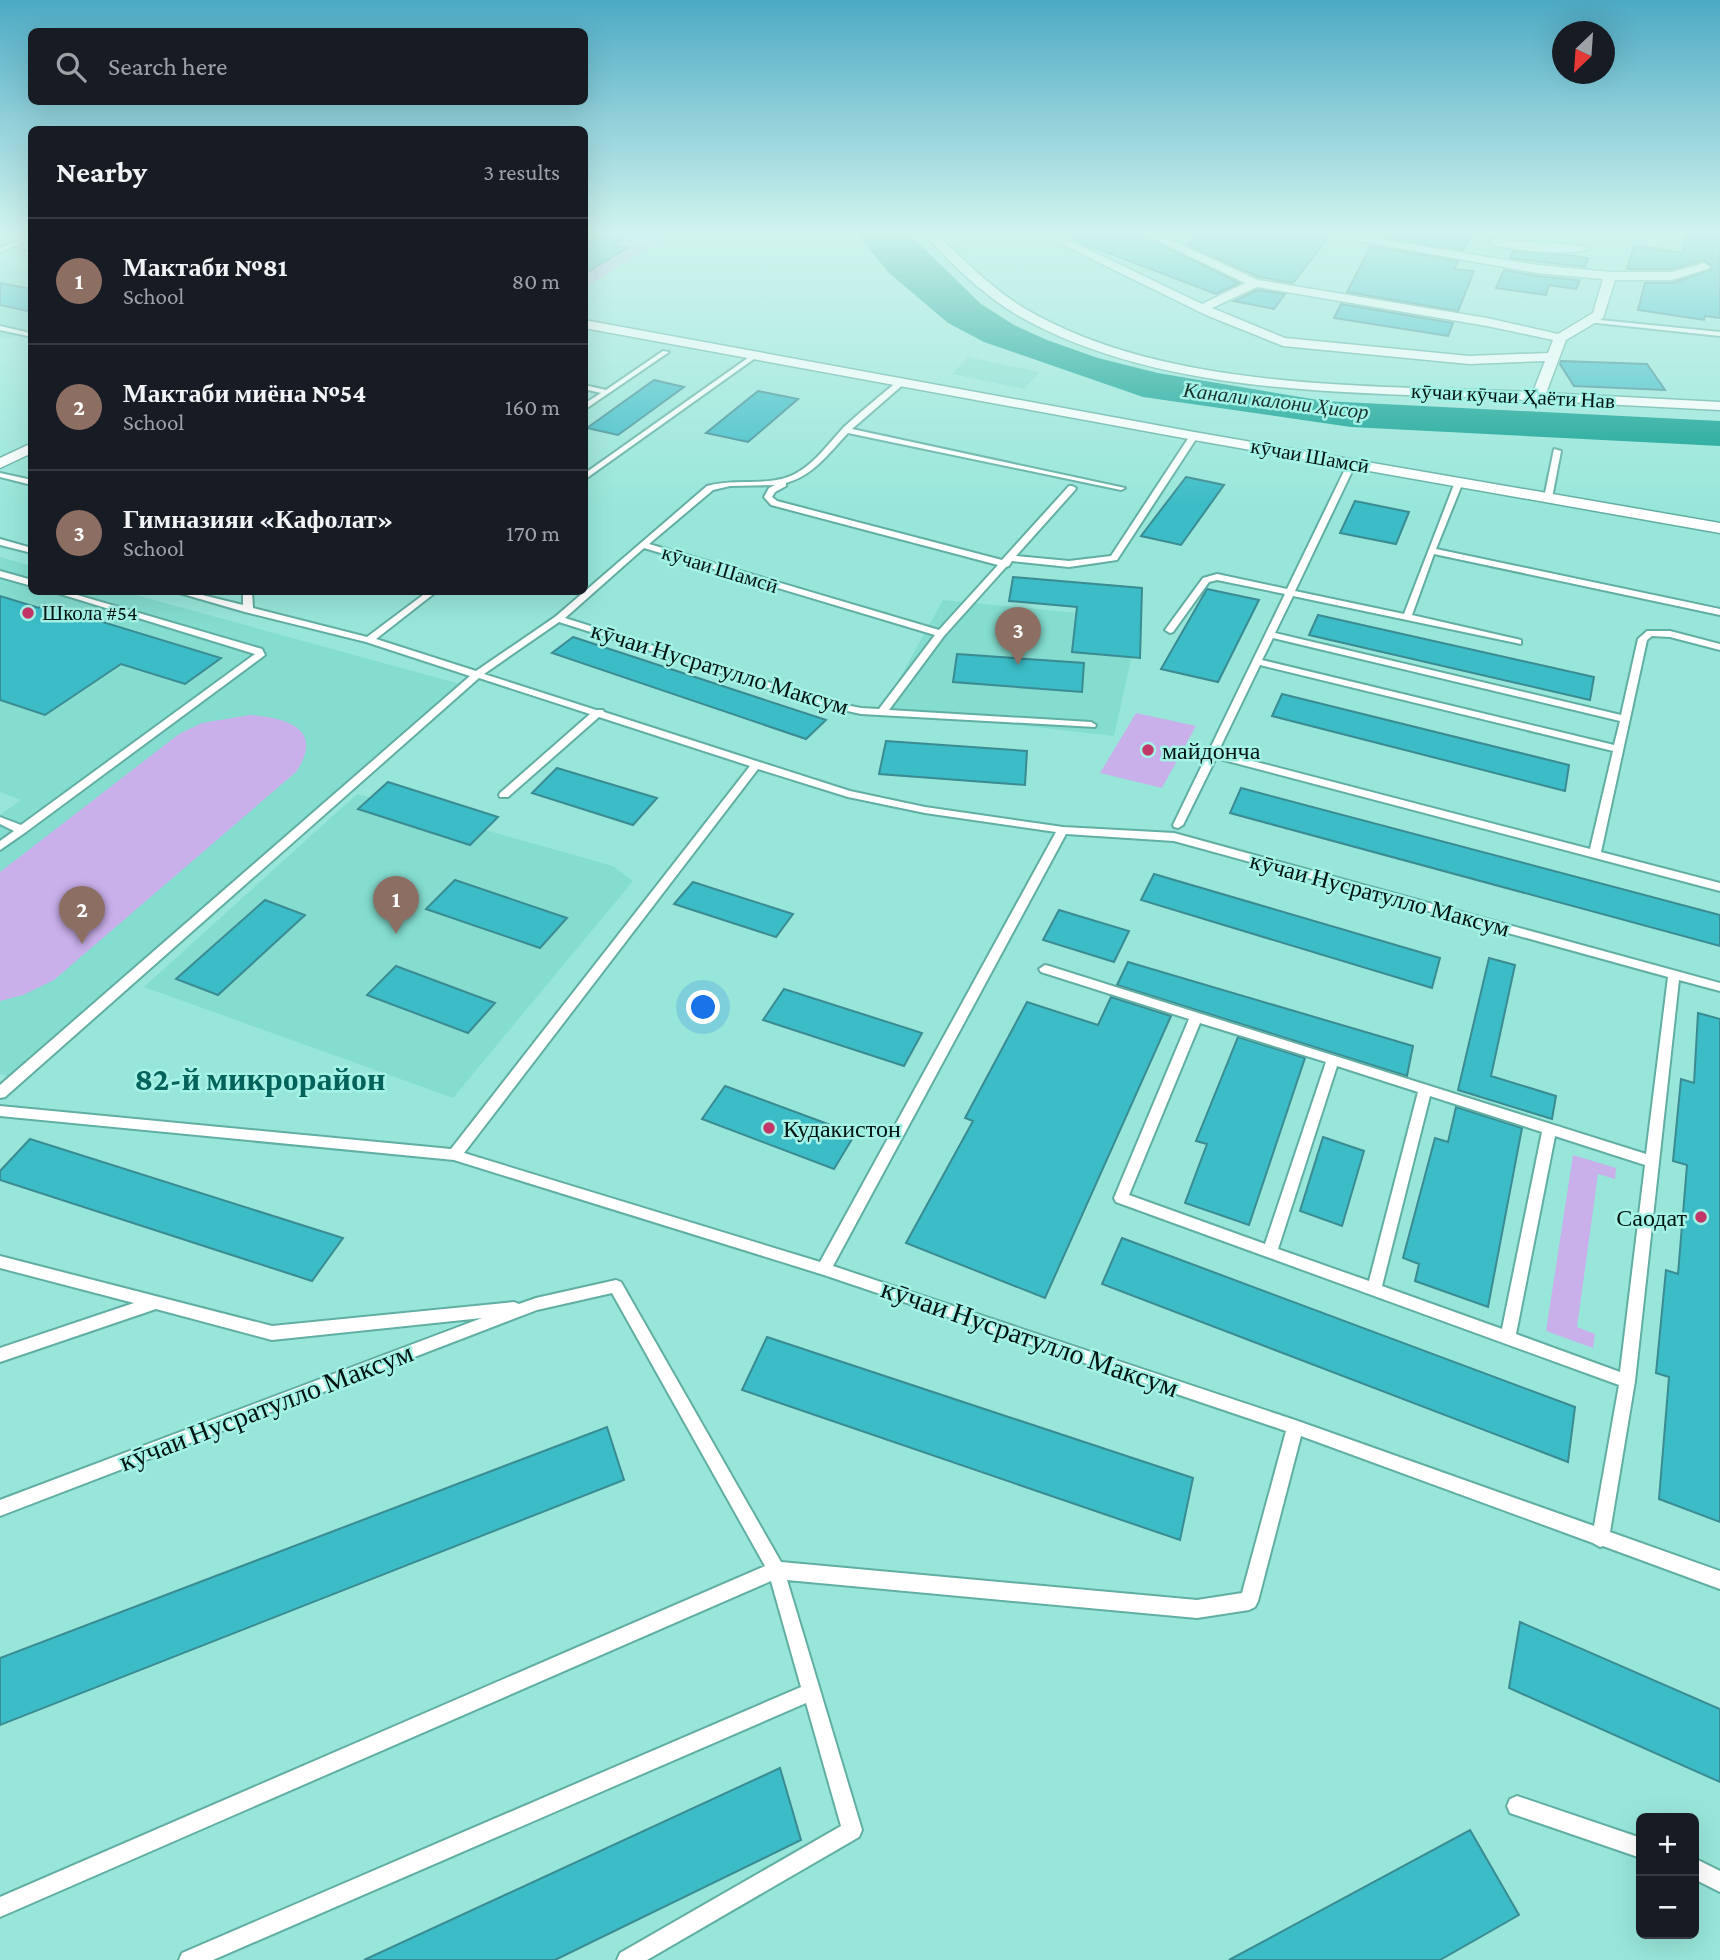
<!DOCTYPE html>
<meta charset="utf-8">
<style>
body{margin:0;font-family:"Crimson Pro",serif;background:#20242c;color:#f1f3f6}
.controls{position:absolute;right:21px;bottom:21px;display:grid;overflow:hidden;border-radius:10px;box-shadow:0 7px 28px #0002}
.controls button{width:63px;height:63px;display:grid;place-items:center;padding:0;border:0;border-bottom:2px solid #363941;background:#171b24;color:#f1f3f6;font:35px sans-serif}
.compass{position:absolute;left:1552px;top:21px;width:63px;height:63px;border-radius:50%;background:#171b24;box-shadow:0 7px 28px #0002;rotate:205deg}
.you{position:absolute;left:704px;top:1008px;width:24px;height:24px;margin:-18px;border:5px solid #fff;border-radius:50%;background:#1a73e8;box-shadow:0 0 0 10px #1a73e833}
.badge{display:grid;place-items:center;width:46px;height:46px;border-radius:50%;background:#c33668;color:#fff;font-size:23px;font-weight:700}
.pin{position:absolute;translate:-50% -58px;filter:drop-shadow(0 2px 4px #0008)}
.pin::after{content:'';position:absolute;top:37px;width:24px;height:21px;background:inherit;clip-path:polygon(0 0,100% 0,50% 100%)}
.list{margin:0;padding:0;list-style:none}
h2{display:flex;justify-content:space-between;align-items:center;height:91px;margin:0;padding:0 28px;font-size:30px}
h2 small{font-size:23px;font-weight:400;color:#9ea1a6}
.list li{display:grid;grid-template-columns:46px 1fr auto;gap:21px;align-items:center;box-sizing:border-box;height:126px;padding:0 28px;border-top:2px solid #363941}
.list b{display:block;font-size:26px;white-space:nowrap}
.list p{margin:0;font-size:23px;white-space:nowrap;color:#9ea1a6}
.list em{font-size:23px;font-style:normal;color:#9ea1a6}
.icon{flex:none;width:38px;height:38px;fill:none;stroke:currentColor;stroke-width:2;stroke-linecap:round;stroke-linejoin:round}
.map{position:relative;flex:none;width:1720px;height:1960px;overflow:hidden}
.search{position:absolute;background:#171b24;box-shadow:0 7px 28px #0002;left:28px;top:28px;width:560px;height:77px;display:flex;align-items:center;gap:18px;box-sizing:border-box;padding:0 24px;border-radius:10px;color:#9ea1a6;font-size:26px}
.panel{position:absolute;background:#171b24;box-shadow:0 7px 28px #0002;left:28px;top:126px;width:560px;height:469px;border-radius:10px}
.map>svg:first-child{display:block}
.built{fill:#84ddcf}
.green{fill:#c9b0eb}
.water{fill:#069c8e}
.building{fill:#3bbcc7;stroke:#3a8b92;stroke-width:2}
.lines{fill:none;stroke-linecap:round;stroke-linejoin:round}
.service-casing{stroke:#61aea2;stroke-width:4}
.minor-casing{stroke:#61aea2;stroke-width:3}
.service{fill:#fff;fill-rule:evenodd}
.minor{fill:#fff;fill-rule:evenodd}
.poi-dot{fill:#c33668;stroke:#a5f3e7;stroke-width:2.5}
.labels{text-anchor:middle;dominant-baseline:central;stroke-width:5;stroke-linejoin:round;paint-order:stroke}
.far-street-label{font-size:21px;fill:#001512;stroke:#a5f3e7}
.far-water-label{font-size:21px;font-style:italic;fill:#17322e;stroke:#a5f3e7}
.far-poi-label{font-size:21px;fill:#001512;stroke:#a5f3e7;text-anchor:start}
.street-label{font-size:24px;fill:#001512;stroke:#a5f3e7}
.poi-label{font-size:24px;fill:#001512;stroke:#a5f3e7;text-anchor:start}
.near-street-label{font-size:28px;fill:#001512;stroke:#a5f3e7}
.district-label{font-size:32px;font-weight:bold;fill:#036259;stroke:#a5f3e7}
</style>
<div class="map">
<svg width="1720" height="1960" viewBox="0 0 1720 1960">
<rect width="100%" height="100%" fill="#98e6da"/>
<path class="built" d="M0 263 31 270V328L8 339 0 338Z
M968 357 1040 372 1024 389 952 374Z
M0 557 31 566 32 592H125L460 684 12 1078 0 1074V815L21 800 0 792Z
M943 600 1140 619 1114 736 882 710Z
M357 794 613 866 633 881 453 1098 144 987Z"/>
<path class="green" d="M585 231H717L698 235 675 232 585 288Z
M1136 713 1196 726 1162 788 1100 773Z
M250 715C287 718 325 729 296 772L54 980 23 995 0 1001V872L179 734 202 723Z
M1573 1155 1616 1168 1615 1179 1598 1174 1577 1327 1595 1334 1593 1348 1546 1331Z"/>
<path class="water" d="M855 231H906L981 304 1014 325 1047 340 1098 358 1158 373 1324 401 1720 421V446L1351 427 1143 397 984 342 948 323 888 272Z"/>
<path class="building" d="M584 231 625 237 612 245 627 248 584 274Z
M1064 231H1135L1239 283 1216 294 1074 240 1064 234Z
M1201 231H1301L1328 238 1293 283 1259 277 1188 245Z
M1379 231H1432L1470 237 1463 250 1377 236Z
M1687 231H1720V318L1705 316 1704 320 1638 310 1645 283H1673L1712 269 1711 265 1703 260 1672 269H1627L1634 246 1683 253Z
M1371 246 1458 261 1454 269 1474 271 1458 311 1347 292Z
M1513 251 1565 255 1588 258 1585 267 1510 258Z
M1504 270 1537 276 1580 280 1576 289 1549 285 1546 295 1496 288Z
M0 283 32 289V312L0 305Z
M1257 290 1285 294 1274 309 1234 301Z
M1341 304 1453 323 1448 336 1334 318Z
M1561 361 1647 364 1665 390 1574 386 1560 364Z
M654 380 684 387 618 435 587 428Z
M758 391 798 399 748 442 706 433Z
M1186 477 1224 485 1181 545 1141 536Z
M1355 501 1409 512 1396 544 1340 533Z
M1013 577 1142 588 1140 658 1072 652 1077 607 1009 601Z
M1207 589 1259 600 1218 682 1161 669Z
M0 596 39 608 44 604 221 658 185 684 121 664 45 715 0 700Z
M1318 615 1594 677 1590 700 1309 635Z
M573 637 826 720 806 739 552 653Z
M957 654 1084 663 1082 692 953 682Z
M1282 694 1569 765 1565 791 1272 716Z
M886 741 1027 751 1025 785 879 774Z
M557 768 657 798 633 825 532 793Z
M388 782 498 817 470 845 358 809Z
M1241 788 1720 915V946L1230 813Z
M1154 874 1440 958 1432 988 1141 900Z
M455 880 567 918 540 948 426 909Z
M693 882 793 914 776 937 674 904Z
M265 900 305 915 218 995 176 979Z
M1059 910 1129 931 1114 962 1043 940Z
M1489 958 1515 965 1491 1076 1556 1096 1552 1119 1458 1090Z
M1128 962 1413 1046 1407 1076 1117 985Z
M396 966 495 1003 468 1033 367 995Z
M784 989 922 1033 904 1066 763 1020Z
M1111 997 1171 1016 1045 1298 906 1243 973 1121 965 1118 1027 1002 1098 1025Z
M1698 1013 1720 1019V1522L1659 1499 1669 1377 1656 1373 1666 1270 1678 1274 1687 1165 1673 1161 1681 1079 1694 1083Z
M1238 1037 1305 1058 1249 1225 1185 1203 1207 1144 1196 1141Z
M725 1086 855 1134 834 1169 702 1119Z
M1456 1107 1522 1128 1488 1307 1415 1281 1419 1264 1403 1258 1435 1138 1448 1142Z
M1323 1137 1364 1151 1342 1226 1300 1211Z
M30 1139 343 1238 312 1281 0 1180V1171Z
M1122 1238 1575 1407 1568 1462 1102 1284Z
M767 1337 1193 1478 1180 1540 742 1390Z
M607 1427 624 1480 0 1725V1658Z
M1520 1622 1720 1709V1782L1509 1688Z
M780 1768 801 1840 555 1960H364Z
M1470 1830 1519 1915 1440 1960H1229Z"/>
<g class="lines">
<defs>
<path id="service" d="M32 235V239L0 252V248Z
M27 251 32 252V256L25 254Z
M1590 319 1720 332V336L1588 322V320Z
M0 326 30 333 31 334 28 336 0 330Z
M663 351 669 352 584 410V404L601 393 584 389V385L606 390Z
M752 355 758 356 584 480V474Z
M898 381 905 383 852 429 1125 488 1121 490 848 433C829 453 814 475 786 483V486L775 492 772 497 777 501 1002 560 1069 486H1072L1076 488 1075 490 1016 556 1069 561 1111 556 1191 434 1198 436 1117 560 1069 567 1012 561 1009 566 1006 567 944 636 889 710 1091 722 1096 725 1095 727 861 714 825 706 559 622 484 674 596 710H603L604 712 850 791 925 807 1063 827 1174 833 1720 983V991L1679 980 1635 1381 1610 1532 1720 1571V1589L1603 1546 1600 1547 1593 1543 1301 1436 1258 1601 1255 1607 1249 1610 1197 1618 787 1580 862 1830 859 1837 647 1960H617L620 1953 841 1826 806 1703 213 1960H179L182 1953 801 1687 771 1581 0 1917V1897L765 1566 612 1293 537 1310 0 1516V1500L482 1318 272 1340 156 1309 0 1362V1348L134 1303 0 1268V1256L272 1326 514 1302 519 1304 536 1298 616 1280 621 1282 781 1562 1197 1600 1242 1593 1286 1431 824 1275 454 1160 0 1116V1106L451 1149 750 766 599 717 508 797H500L499 795 500 793 590 714 479 678 5 1097 0 1098V1085L470 676 366 642 245 612 176 592H190L243 605V592H252L253 608 367 637 427 592H436L376 639 476 671 555 617 707 486C734 478 763 486 788 477 812 468 827 445 844 427 861 411 880 396 898 381ZM775 485 769 488 764 497 771 505 998 565 939 630 649 544 713 490 730 486ZM644 548 935 635 879 709 861 708 831 702 565 618ZM758 769 848 797 925 813 1056 832 820 1262 464 1153ZM1066 834 1174 841 1668 977 1646 1154 1049 966 1045 965 1039 969 1041 972 1189 1019 1114 1198 1116 1202 1619 1385 1594 1526 1295 1420 833 1266ZM1200 1023 1326 1062 1265 1244 1129 1195ZM1337 1066 1418 1092 1369 1281 1278 1249ZM1430 1096 1542 1132 1502 1329 1382 1286ZM1555 1136 1645 1165 1620 1372 1516 1334Z
M1554 449 1561 451 1552 498 1548 500 1544 498Z
M1349 461 1356 463 1295 591 1404 614 1455 482 1459 480 1463 482 1436 549 1720 609V615L1434 554 1412 615 1521 640V644L1293 596 1275 633 1621 715 1638 639 1647 631H1670L1720 644V650L1670 637 1652 636 1647 640 1601 852 1720 883V891L1216 758 1183 825 1178 828 1174 827 1173 825 1285 594 1217 580 1209 582 1173 632 1170 633 1165 630 1203 578 1217 574 1287 589ZM1273 638 1620 721 1614 745 1262 660ZM1260 665 1613 751 1590 849 1218 752Z
M0 473 32 480V485L0 477Z
M0 539 32 548V553L0 545Z
M0 571 32 580V586L0 577Z
M54 592H67L262 649 265 655 26 832 0 850V841L14 831 0 824V817L21 825 255 654Z
M1517 1796 1641 1838V1858L1510 1813 1507 1806 1510 1799Z
M1694 1858 1720 1871V1892L1694 1879Z"/>
<path id="minor" d="M922 231H934L938 235 969 231 943 240C969 265 994 290 1024 308 1165 392 1373 385 1533 392L1545 361 1469 364 1283 346 1206 315 1057 242 1049 236 1050 231H1062L1061 235 1065 238 1202 304 1245 283 1137 231H1152L1258 280 1487 318 1558 334 1593 313 1603 279 1537 273 1303 231H1330L1537 265 1610 272H1672L1704 263 1710 267 1708 269 1672 280H1615L1603 318 1566 340 1546 393 1720 402V410C1635 406 1551 401 1466 397 1319 392 1148 390 1017 315 982 294 948 261 922 231ZM1257 287 1487 326 1553 340 1548 353 1469 356 1285 338 1212 308Z
M1470 231H1498L1501 234 1495 237Z
M1653 231H1664L1656 246 1652 247 1646 244Z
M1495 240C1510 241 1582 244 1589 248 1574 258 1511 249 1491 245V241Z
M584 320 1194 432 1720 523V533L1194 440 584 328Z
M32 443V453L0 468V458Z"/>
</defs>
<use href="#service" class="service-casing"/>
<use href="#minor" class="minor-casing"/>
<use href="#service" class="service"/>
<use href="#minor" class="minor"/>
</g>
<linearGradient id="sky" x2="0" y2="1"><stop stop-color="#4daac4"/><stop offset="0.46" stop-color="#d1f4ee"/><stop offset="1" stop-color="#d1f4ee" stop-opacity="0"/></linearGradient>
<rect width="1720" height="506" fill="url(#sky)"/>
<g class="poi-dot">
<circle cx="28" cy="613" r="7"/>
<circle cx="1148" cy="750" r="7"/>
<circle cx="769" cy="1128" r="7"/>
<circle cx="1701" cy="1217" r="7"/>
</g>
<g class="labels">
<g class="far-street-label">
<text transform="translate(1513 396) rotate(3)">кӯчаи кӯчаи Ҳаёти Нав</text>
<text transform="translate(1310 456) rotate(10)">кӯчаи Шамсӣ</text>
<text transform="translate(720 569) rotate(17)">кӯчаи Шамсӣ</text>
</g>
<g class="far-water-label">
<text transform="translate(1276 401) rotate(7)">Канали калони Ҳисор</text>
</g>
<g class="far-poi-label">
<text x="42" y="613">Школа #54</text>
</g>
<g class="street-label">
<text transform="translate(720 668) rotate(17)">кӯчаи Нусратулло Максум</text>
<text transform="translate(1380 894) rotate(15)">кӯчаи Нусратулло Максум</text>
</g>
<g class="poi-label">
<text x="1162" y="750">майдонча</text>
<text x="783" y="1128">Кудакистон</text>
<text x="1687" y="1217" text-anchor="end">Саодат</text>
</g>
<g class="near-street-label">
<text transform="translate(1030 1338) rotate(19)">кӯчаи Нусратулло Максум</text>
<text transform="translate(266 1407) rotate(-21)">кӯчаи Нусратулло Максум</text>
</g>
<g class="district-label">
<text x="260" y="1079">82-й микрорайон</text>
</g>
</g>
</svg>
<div class="controls">
<button>+</button>
<button>−</button>
</div>
<svg class="compass" viewBox="-18 -18 36 36"><path d="M0-13l5 13h-10z" fill="#e53935"/><path d="M0 13l5-13h-10z" fill="#9ea1a6"/></svg>
<div class="you"></div>
<div class="pin badge" style="left:396px;top:934px;background:#8d6e63">1</div>
<div class="pin badge" style="left:82px;top:944px;background:#8d6e63">2</div>
<div class="pin badge" style="left:1018px;top:665px;background:#8d6e63">3</div>
<div class="search"><svg class="icon" aria-label="search" viewBox="0 0 24 24"><circle cx="10" cy="10" r="6"/><path d="M15 15l6 6"/></svg>Search here</div>
<section class="panel">
<h2>Nearby<small>3 results</small></h2>
<ul class="list">
<li><span class="badge" style="background:#8d6e63">1</span><div><b>Мактаби №81</b><p>School</p></div><em>80 m</em></li>
<li><span class="badge" style="background:#8d6e63">2</span><div><b>Мактаби миёна №54</b><p>School</p></div><em>160 m</em></li>
<li><span class="badge" style="background:#8d6e63">3</span><div><b>Гимназияи «Кафолат»</b><p>School</p></div><em>170 m</em></li>
</ul>
</section>
</div>
